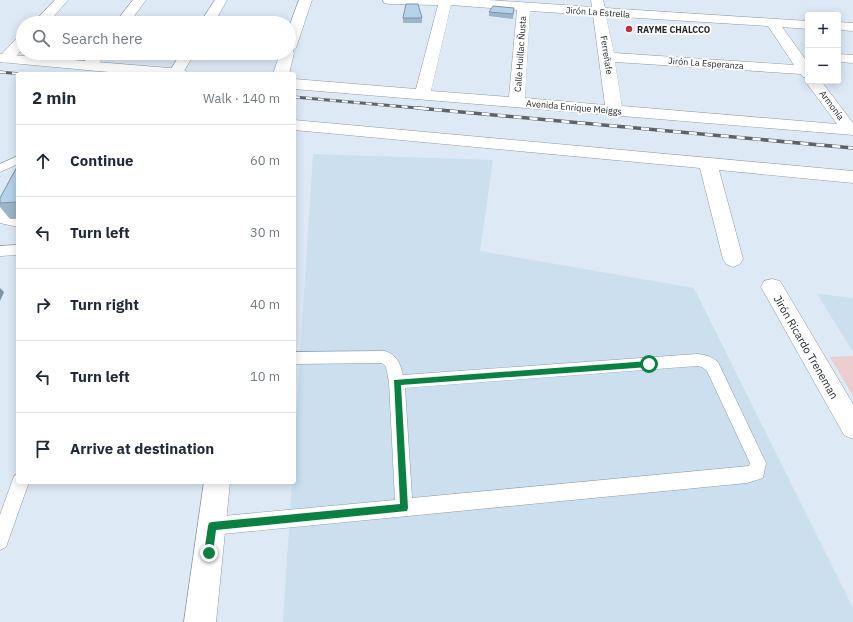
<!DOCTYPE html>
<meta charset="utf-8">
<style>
body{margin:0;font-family:"IBM Plex Sans",sans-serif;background:#f2f2f3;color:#1f2937}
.controls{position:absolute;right:12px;top:12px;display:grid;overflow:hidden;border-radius:4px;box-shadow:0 2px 10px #0003}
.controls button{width:36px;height:36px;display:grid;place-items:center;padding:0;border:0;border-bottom:1px solid #e0e1e3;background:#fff;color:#1f2937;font:20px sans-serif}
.stop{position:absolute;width:12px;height:12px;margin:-9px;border:3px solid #0b8043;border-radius:50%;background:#fff}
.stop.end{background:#0b8043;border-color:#fff;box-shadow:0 1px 4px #0008}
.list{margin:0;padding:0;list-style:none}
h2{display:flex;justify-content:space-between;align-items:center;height:52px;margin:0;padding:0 16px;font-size:17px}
h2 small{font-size:13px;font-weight:400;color:#747a83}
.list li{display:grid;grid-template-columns:26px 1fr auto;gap:12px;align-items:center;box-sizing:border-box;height:72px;padding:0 16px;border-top:1px solid #e0e1e3}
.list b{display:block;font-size:15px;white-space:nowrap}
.list em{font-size:13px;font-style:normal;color:#747a83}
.icon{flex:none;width:22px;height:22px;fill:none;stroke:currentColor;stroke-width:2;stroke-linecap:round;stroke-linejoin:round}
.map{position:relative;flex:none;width:853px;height:622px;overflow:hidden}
.search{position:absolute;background:#fff;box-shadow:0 2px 10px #0003;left:16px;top:16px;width:280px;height:44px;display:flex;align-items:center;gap:10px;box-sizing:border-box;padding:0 14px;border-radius:22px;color:#747a83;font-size:15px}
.panel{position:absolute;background:#fff;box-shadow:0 2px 10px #0003;left:16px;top:72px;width:280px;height:412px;border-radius:4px}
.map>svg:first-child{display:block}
.built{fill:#cbdfef}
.green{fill:#edcece}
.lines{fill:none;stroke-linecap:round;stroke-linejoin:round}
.lane-casing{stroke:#8e9aa4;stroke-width:1}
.street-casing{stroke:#8e9aa4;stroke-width:1}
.secondary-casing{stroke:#8e9aa4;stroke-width:1}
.lane{fill:#fff;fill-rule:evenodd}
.street{fill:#fff;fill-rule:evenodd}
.secondary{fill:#fff;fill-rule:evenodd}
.rail-far1-casing{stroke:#5c646a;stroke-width:3}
.rail-casing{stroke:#5c646a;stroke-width:3.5}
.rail-far1{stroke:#fff;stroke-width:2;stroke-dasharray:6;stroke-linecap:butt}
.rail{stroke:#fff;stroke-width:2.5;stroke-dasharray:8;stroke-linecap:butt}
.wall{fill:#9bb5c9}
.shaded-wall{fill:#7e93a4}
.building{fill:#b4d2ea;stroke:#7e93a4}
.route{fill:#0b8043}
.poi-dot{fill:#c03043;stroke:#fff;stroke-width:1.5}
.labels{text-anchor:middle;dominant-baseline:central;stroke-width:4;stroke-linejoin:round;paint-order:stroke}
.far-street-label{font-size:9px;fill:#22272b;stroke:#fff}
.far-poi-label{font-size:9px;font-weight:bold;fill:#22272b;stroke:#fff;text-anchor:start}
.street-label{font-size:11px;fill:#22272b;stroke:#fff}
</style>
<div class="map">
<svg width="853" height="622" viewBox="0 0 853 622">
<rect width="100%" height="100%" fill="#ddeaf5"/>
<path class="built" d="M313 154 493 160 480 251 694 288 853 608V622H283L292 482H294V450Z
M817 294 853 298V352Z"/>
<path class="green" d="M853 356V396L830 357Z"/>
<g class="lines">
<defs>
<path id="lane" d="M18 156V164L0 172V164Z
M18 172V189L7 215 9 217 18 219V227L0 223V204L12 176 14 173Z
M18 245V255L0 256V246Z
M385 351C397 355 400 363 403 375L697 354C706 355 711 356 718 362L766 463 763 478 747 483 212 535 206 532 203 526 206 520 212 517 395 500 389 382 386 367 382 363 294 364V352ZM697 366 702 367 707 371 750 463 749 466 412 498 405 388Z
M18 474V482H29L6 547 0 550V515L14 476Z"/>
<path id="street" d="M55 0H68L48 23H33Z
M133 0H146L129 23H115Z
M215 0H227L214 23H200Z
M299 0H312L296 48 293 51 294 53 289 74H273L280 53H289V27Z
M383 0H489L592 7 591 0H603L605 8 808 21V29L782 27 808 63V81H821L853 123V135L294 89V79L416 89 438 5 389 4 384 3ZM451 5 517 10 509 97 431 91ZM530 11 593 15 605 105 525 98ZM606 16 768 26 794 65 614 53ZM615 62 801 74 803 77 807 78 805 81 837 124 622 106Z
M838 22 853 23V31L838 30Z
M23 36V48C16 56 11 65 0 62V56L18 37Z
M91 53H106C100 62 94 72 83 69L81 66Z
M181 53H195L182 74H168Z
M838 54 853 55V63L838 62Z
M294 120 853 171V183L719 170 743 259 740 264 733 267 726 264 723 259 700 168 294 130Z
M772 279 780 281 853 404V439L844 435 761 287 764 281Z"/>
<path id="secondary" d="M0 54 181 69 186 71 189 74H130L0 62Z
M204 482H230L216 622H184Z"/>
</defs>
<use href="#lane" class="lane-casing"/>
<use href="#street" class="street-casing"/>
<use href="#secondary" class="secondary-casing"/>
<use href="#lane" class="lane"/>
<use href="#street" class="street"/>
<use href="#secondary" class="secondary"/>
<defs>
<path id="rail-far1" d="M0 72 21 74
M294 97 429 109"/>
<path id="rail" d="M418 108 853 148"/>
</defs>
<use href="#rail-far1" class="rail-far1-casing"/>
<use href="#rail" class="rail-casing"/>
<use href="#rail-far1" class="rail-far1"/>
<use href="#rail" class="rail"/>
</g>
<path class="wall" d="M514 8 513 19 489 16V12Z
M403 18H422V23H403Z
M18 165V219H10L0 207V198Z"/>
<path class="shaded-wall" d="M0 288 4 292 0 301Z"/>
<path class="building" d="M406 4H418L422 18H403Z
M493 6 514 8 513 14 489 12Z
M18 165V202L0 203V198Z"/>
<path class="route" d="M649 361 653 364 649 367 401 385 408 508 407 511 216 530 213 553 212 556 209 557 206 556 204 553 208 526 209 523 212 522 400 504 394 380Z"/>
<circle class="poi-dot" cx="629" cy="29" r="4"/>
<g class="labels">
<g class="far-street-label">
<text transform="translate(598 12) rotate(4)">Jirón La Estrella</text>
<text transform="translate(520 54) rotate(-86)">Calle Huillac Ñusta</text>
<text transform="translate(607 55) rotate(81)">Ferreñafe</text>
<text transform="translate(706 63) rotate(4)">Jirón La Esperanza</text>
<text transform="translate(832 105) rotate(53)">Armonía</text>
<text transform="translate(574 107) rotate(5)">Avenida Enrique Meiggs</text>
</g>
<g class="far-poi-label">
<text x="637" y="29">RAYME CHALCCO</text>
</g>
<g class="street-label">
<text transform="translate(806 347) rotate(60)">Jirón Ricardo Treneman</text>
</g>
</g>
</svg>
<div class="controls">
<button>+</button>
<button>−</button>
</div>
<div class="stop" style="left:649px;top:364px"></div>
<div class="stop end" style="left:209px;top:553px"></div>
<div class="search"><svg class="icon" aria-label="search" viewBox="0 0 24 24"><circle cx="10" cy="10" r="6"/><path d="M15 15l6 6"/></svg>Search here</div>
<section class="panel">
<h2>2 min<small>Walk · 140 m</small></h2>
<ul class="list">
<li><svg class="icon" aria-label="ahead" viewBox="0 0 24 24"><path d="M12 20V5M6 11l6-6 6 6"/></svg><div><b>Continue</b></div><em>60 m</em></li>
<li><svg class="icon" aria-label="left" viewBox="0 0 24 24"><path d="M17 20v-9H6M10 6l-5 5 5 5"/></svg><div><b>Turn left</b></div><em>30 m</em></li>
<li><svg class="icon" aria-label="right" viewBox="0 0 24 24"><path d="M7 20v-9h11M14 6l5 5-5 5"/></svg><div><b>Turn right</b></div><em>40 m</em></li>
<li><svg class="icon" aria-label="left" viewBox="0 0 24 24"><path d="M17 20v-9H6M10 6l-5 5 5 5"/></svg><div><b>Turn left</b></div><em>10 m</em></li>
<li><svg class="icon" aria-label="arrive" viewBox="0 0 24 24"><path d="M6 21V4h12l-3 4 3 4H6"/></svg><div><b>Arrive at destination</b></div></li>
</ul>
</section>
</div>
